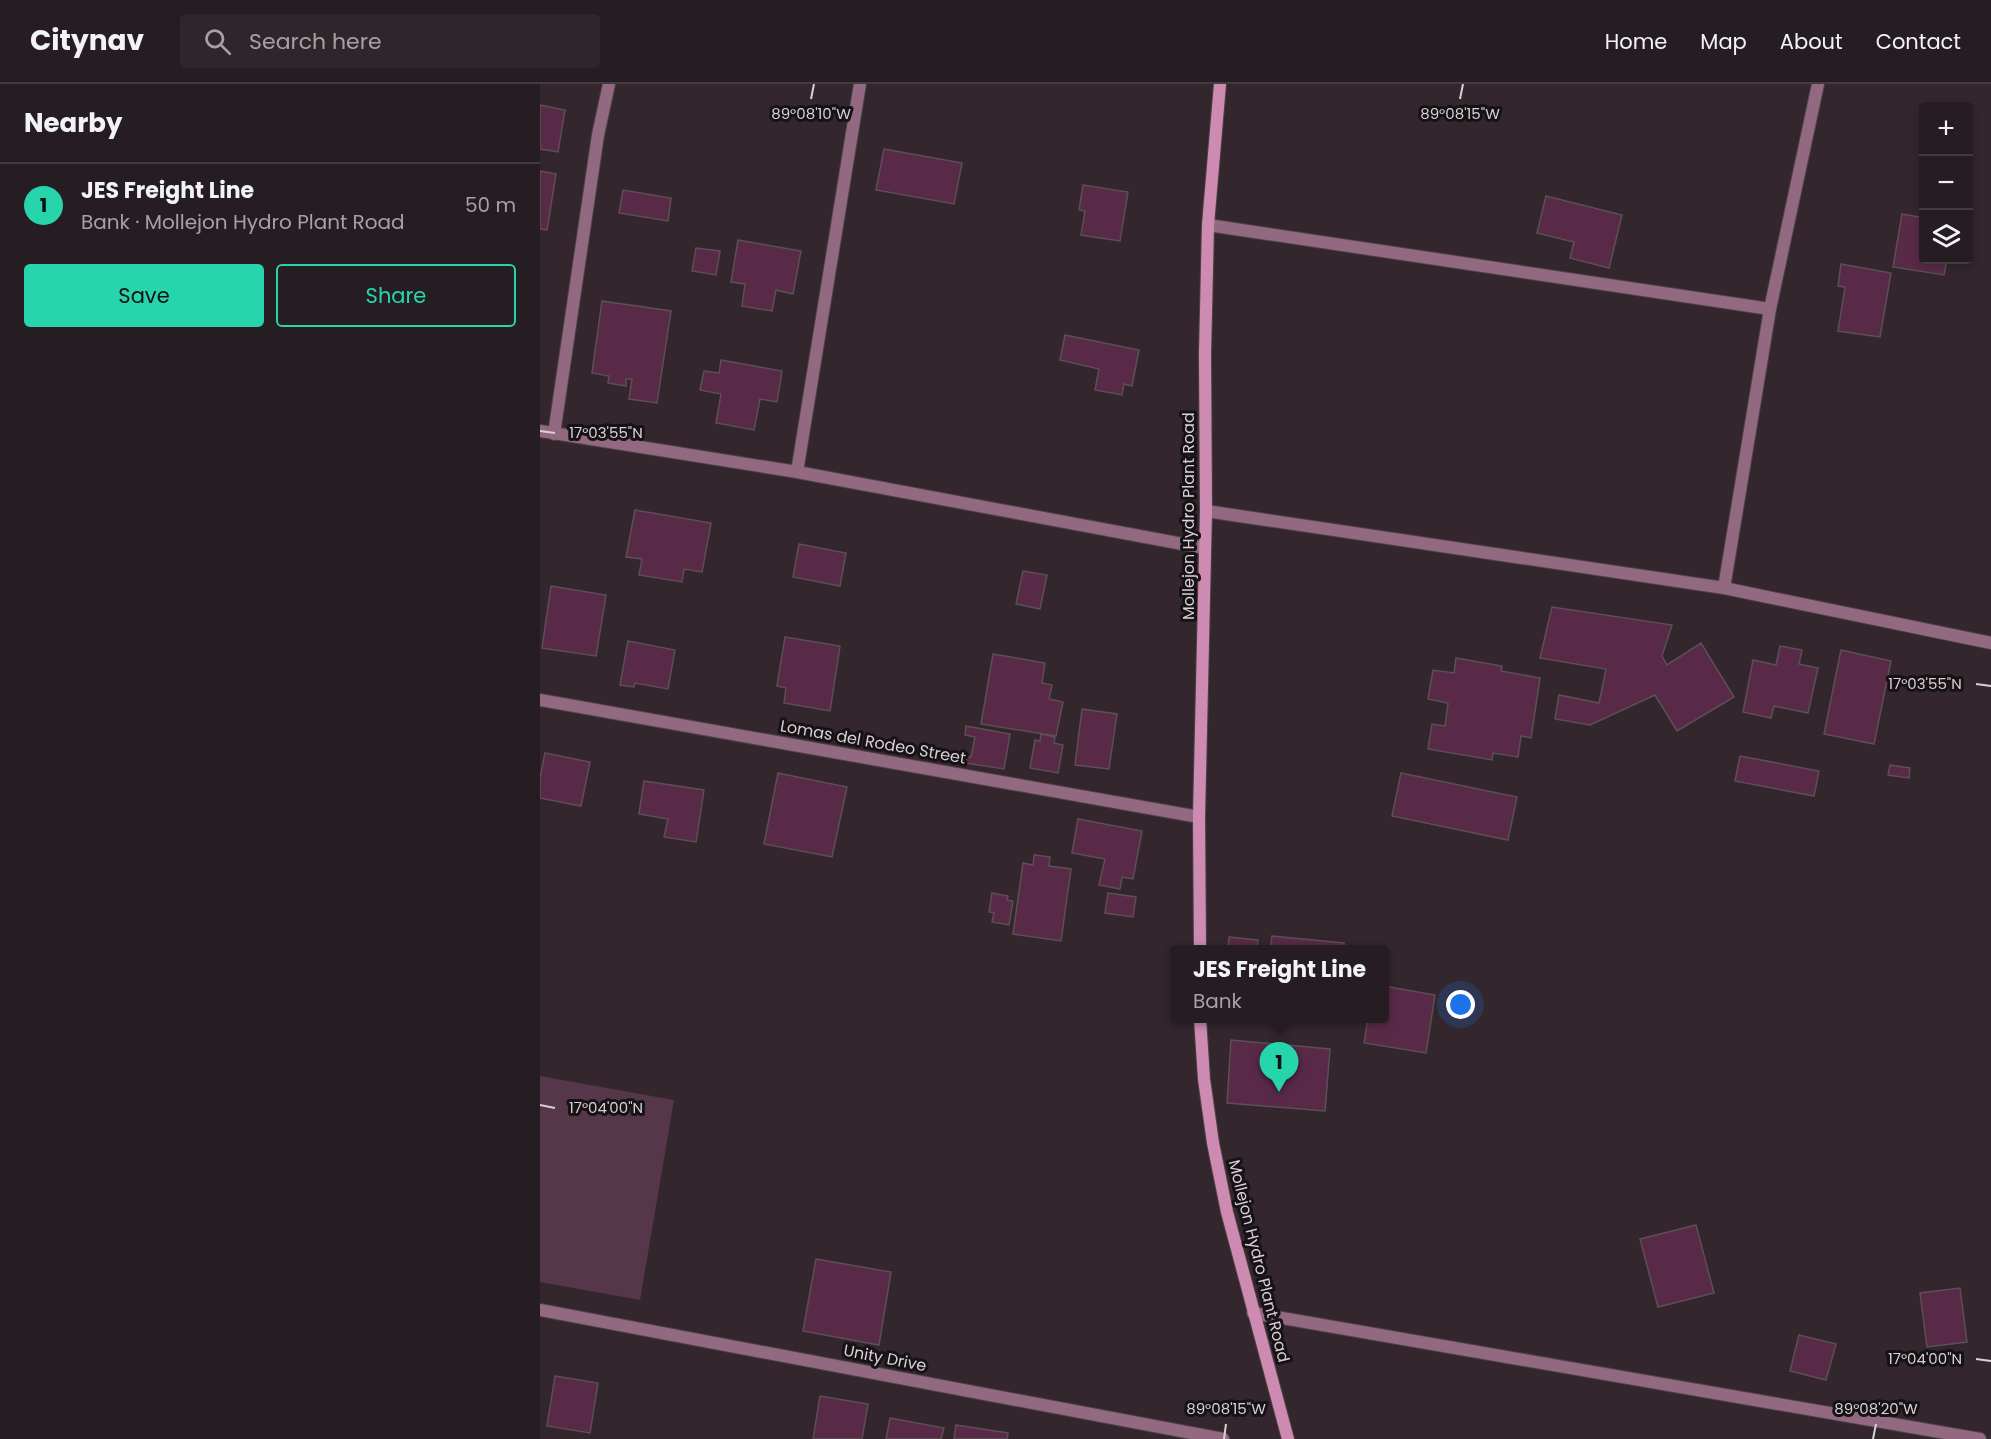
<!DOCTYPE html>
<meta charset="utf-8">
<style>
body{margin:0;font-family:Poppins,sans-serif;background:#2e262a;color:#f1f3f6}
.controls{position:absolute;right:18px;top:18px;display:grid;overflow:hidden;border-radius:6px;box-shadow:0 3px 9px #0003}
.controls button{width:54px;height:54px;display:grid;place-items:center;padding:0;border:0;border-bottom:2px solid #423b40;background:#261d22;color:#f1f3f6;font:30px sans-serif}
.you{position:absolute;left:921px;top:921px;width:21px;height:21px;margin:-15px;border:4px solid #fff;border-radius:50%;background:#1a73e8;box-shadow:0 0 0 9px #1a73e833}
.badge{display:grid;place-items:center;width:39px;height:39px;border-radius:50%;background:#27d5ad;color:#111;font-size:20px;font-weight:700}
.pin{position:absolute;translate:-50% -50px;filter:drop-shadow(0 2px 3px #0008)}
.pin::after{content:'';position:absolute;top:32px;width:21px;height:18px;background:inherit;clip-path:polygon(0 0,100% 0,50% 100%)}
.popup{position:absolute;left:630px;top:861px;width:219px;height:78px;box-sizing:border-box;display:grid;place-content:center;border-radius:6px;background:#261d22;filter:drop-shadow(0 2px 4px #0005);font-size:20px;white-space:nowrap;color:#a4a2a5}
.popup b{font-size:22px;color:#f1f3f6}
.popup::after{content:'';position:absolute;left:50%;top:100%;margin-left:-12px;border:12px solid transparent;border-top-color:#261d22}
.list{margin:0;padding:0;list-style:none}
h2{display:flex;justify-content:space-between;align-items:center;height:78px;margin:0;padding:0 24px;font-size:26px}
h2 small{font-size:20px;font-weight:400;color:#a4a2a5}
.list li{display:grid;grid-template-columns:39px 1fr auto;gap:18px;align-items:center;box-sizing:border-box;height:84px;padding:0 24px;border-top:2px solid #423b40}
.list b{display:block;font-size:22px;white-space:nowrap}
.list p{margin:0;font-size:20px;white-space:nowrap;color:#a4a2a5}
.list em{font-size:20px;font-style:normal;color:#a4a2a5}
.actions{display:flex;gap:12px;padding:18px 24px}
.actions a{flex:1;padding:14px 0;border:2px solid #27d5ad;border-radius:6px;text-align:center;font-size:21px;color:#27d5ad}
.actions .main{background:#27d5ad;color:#111}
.icon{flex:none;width:33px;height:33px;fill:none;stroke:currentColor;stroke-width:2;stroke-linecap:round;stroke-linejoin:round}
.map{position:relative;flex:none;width:1451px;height:1355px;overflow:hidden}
header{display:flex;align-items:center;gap:36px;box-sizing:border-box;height:84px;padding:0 30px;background:#261d22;border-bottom:2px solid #423b40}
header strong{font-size:28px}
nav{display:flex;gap:33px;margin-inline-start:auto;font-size:21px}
.search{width:420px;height:54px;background:#2e262a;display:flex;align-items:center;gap:15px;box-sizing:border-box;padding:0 21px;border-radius:6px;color:#a4a2a5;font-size:22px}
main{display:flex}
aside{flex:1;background:#261d22}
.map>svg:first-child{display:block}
.green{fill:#563749}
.building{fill:#592a47;stroke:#5c4f56;stroke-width:1.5}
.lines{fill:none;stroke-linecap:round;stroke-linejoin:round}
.street-casing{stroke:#4e4248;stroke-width:14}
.secondary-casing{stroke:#4e4248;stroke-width:14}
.street{stroke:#936981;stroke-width:12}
.secondary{stroke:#ce8bb2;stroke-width:12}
.ticks{fill:none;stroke:#d9d1d5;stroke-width:2}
.labels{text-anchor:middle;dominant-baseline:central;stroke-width:6;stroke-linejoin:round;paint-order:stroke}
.street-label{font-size:16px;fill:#d9d1d5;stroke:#171215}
.ticks-label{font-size:15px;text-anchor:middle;fill:#d9d1d5;stroke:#171215;stroke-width:6;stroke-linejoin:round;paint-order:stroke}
</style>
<header>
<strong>Citynav</strong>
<div class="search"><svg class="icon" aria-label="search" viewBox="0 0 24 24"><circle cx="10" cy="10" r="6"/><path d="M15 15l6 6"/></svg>Search here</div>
<nav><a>Home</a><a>Map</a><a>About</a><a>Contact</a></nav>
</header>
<main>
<aside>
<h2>Nearby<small></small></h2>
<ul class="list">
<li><span class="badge">1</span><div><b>JES Freight Line</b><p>Bank · Mollejon Hydro Plant Road</p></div><em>50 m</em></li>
</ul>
<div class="actions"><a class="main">Save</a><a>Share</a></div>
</aside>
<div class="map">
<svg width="1451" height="1355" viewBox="0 0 1451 1355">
<rect width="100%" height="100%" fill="#33272d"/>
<path class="green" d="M0 992 134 1016 100 1216 0 1198Z"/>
<path class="building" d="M0 21 25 26 18 68 0 65Z
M344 65 422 79 414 120 336 106Z
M0 87 16 90 7 146 0 145Z
M543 101 588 108 580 157 541 151 545 127 539 126Z
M83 106 131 114 128 137 79 129Z
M1006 112 1082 131 1069 184 1030 174 1034 158 997 149Z
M1362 130 1384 134V176H1407L1404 191 1353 183Z
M198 156 261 167 253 210 236 206 232 227 202 222 205 200 191 198Z
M156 164 180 167 176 191 152 187Z
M1301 180 1351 189 1340 253 1298 247 1305 203 1298 202Z
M62 217 131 227 117 319 89 315 92 295H86V302L68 299 69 292 52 289Z
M525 251 599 266 592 302 584 300 582 311 555 306 559 285 520 276Z
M181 276 242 287 237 318 220 315 214 346 176 339 181 310 160 306 164 287 179 289Z
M95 426 171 439 162 488 144 485 142 498 99 491 102 475 86 473Z
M259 460 306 469 300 502 253 493Z
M483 487 507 491 500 525 476 520Z
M11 502 66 511 56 572 2 564Z
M1012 523 1132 541 1122 572 1127 581 1161 559 1194 613 1137 647 1115 611 1050 641 1015 635 1019 611 1059 619 1066 585 1000 574Z
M245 553 300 562 290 627 244 619 246 604 237 602Z
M88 557 135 566 128 605 95 599 94 603 80 601Z
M1240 562 1262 566 1259 580 1278 584 1268 629 1234 622 1231 634 1203 628 1213 576 1236 581Z
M1301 566 1351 577 1334 660 1284 650Z
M453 570 505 579 502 599 512 601 509 615 523 618 516 652 441 640Z
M916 574 962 582 961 587 1000 594 991 654 981 652 978 673 953 669 952 676 888 665 892 640 905 642 908 619 888 615 893 586 914 589Z
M542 625 577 630 569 685 535 681Z
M426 642 470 650 464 685 426 679V673H431L435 653 425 651Z
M501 650 515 653 514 659 523 661 518 689 490 684 495 656 500 657Z
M5 669 50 678 41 722 0 714V694Z
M1200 672 1279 687 1274 712 1195 697Z
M1350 681 1370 684 1369 694 1348 691Z
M238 689 307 703 292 773 224 760Z
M861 689 977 713 968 756 852 732Z
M104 697 164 706 156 758 124 753 128 735 99 730Z
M538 735 602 747 593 795 582 793 580 805 559 801 565 775 532 769Z
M494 771 510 773 509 782 531 785 521 857 473 850 483 779 493 781Z
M452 809 468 812 467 816 473 817 469 841 452 838 454 829 449 828Z
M568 809 596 813 593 833 565 829Z
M732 852 804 859V866H730Z
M689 853 718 856 717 866H688Z
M844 902 895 911 886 969 824 959 828 934H844Z
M691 956 790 965 785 1027 687 1019Z
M1156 1141 1174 1209 1118 1223 1100 1155Z
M276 1175 351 1188 339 1261 263 1247Z
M1420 1204 1427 1258 1387 1263 1380 1209Z
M1259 1251 1296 1260 1286 1296 1250 1287Z
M15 1292 58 1299 50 1349 7 1342Z
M280 1312 328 1320 322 1355H273Z
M350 1334 404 1344 401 1355H346Z
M416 1341 468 1349 467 1355H414Z"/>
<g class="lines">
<defs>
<path id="street" d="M668 141 1230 225
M0 347 257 388 664 464
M14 350 58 51 69 0
M257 388 320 0
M666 427 1184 504 1451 559
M1184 504 1230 225 1278 0
M0 616 659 733
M0 1226 683 1355
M713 1229 1440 1355"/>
<path id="secondary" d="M660 866 659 733 666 427 665 270 668 141 680 0
M660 934 664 995 673 1059 687 1128 748 1355"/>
</defs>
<use href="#street" class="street-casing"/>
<use href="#secondary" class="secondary-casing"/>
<use href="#street" class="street"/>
<use href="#secondary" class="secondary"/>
</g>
<path class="ticks" d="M271 15 274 0M920 15 923 0M0 347 15 349M1436 600 1451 602M0 1021 15 1024M1436 1275 1451 1277M684 1355 686 1340M1333 1355 1336 1340"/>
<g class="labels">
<g class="street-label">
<text transform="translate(648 432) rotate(-90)">Mollejon Hydro Plant Road</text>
<text transform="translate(333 658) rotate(10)">Lomas del Rodeo Street</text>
<text transform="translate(719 1177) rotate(76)">Mollejon Hydro Plant Road</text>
<text transform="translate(345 1274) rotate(11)">Unity Drive</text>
</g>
</g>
<g class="ticks-label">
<text x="271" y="35">89°08'10"W</text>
<text x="920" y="35">89°08'15"W</text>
<text x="66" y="354">17°03'55"N</text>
<text x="1385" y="605">17°03'55"N</text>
<text x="66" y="1029">17°04'00"N</text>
<text x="1385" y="1280">17°04'00"N</text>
<text x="686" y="1330">89°08'15"W</text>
<text x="1336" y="1330">89°08'20"W</text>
</g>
</svg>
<div class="controls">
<button>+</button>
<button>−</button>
<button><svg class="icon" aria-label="layers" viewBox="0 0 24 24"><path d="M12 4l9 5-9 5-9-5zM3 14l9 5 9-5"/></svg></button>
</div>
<div class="you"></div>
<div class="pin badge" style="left:739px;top:1008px">1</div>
<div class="popup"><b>JES Freight Line</b>Bank</div>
</div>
</main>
